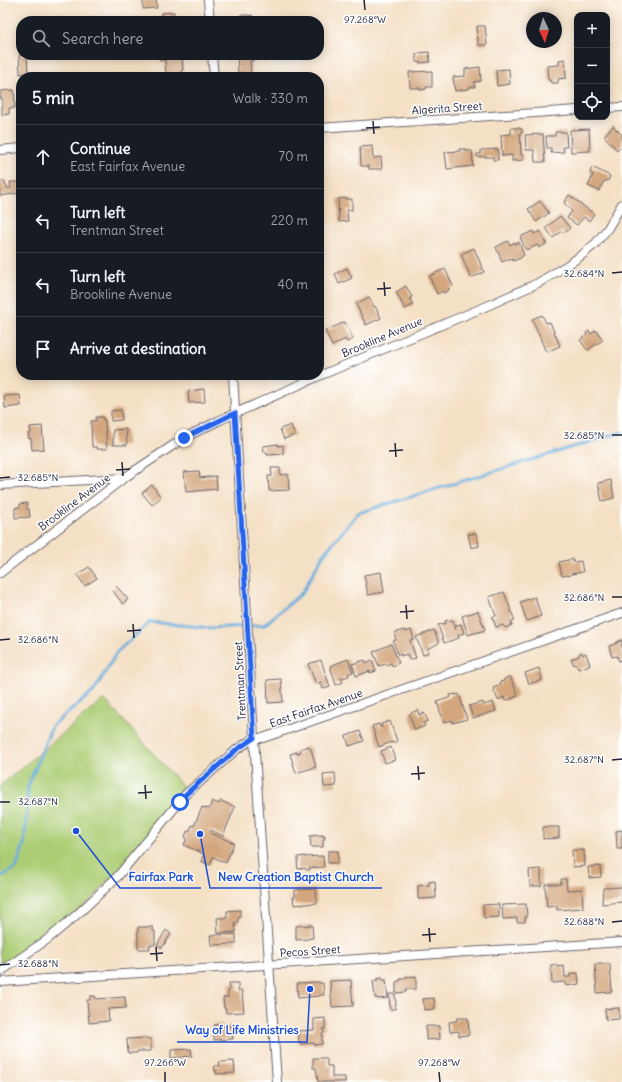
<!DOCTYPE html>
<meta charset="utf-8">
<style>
body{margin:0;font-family:Delius,sans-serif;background:#242831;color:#f1f3f6}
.controls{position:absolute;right:12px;top:12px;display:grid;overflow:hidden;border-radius:8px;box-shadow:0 2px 10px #0003}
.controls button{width:36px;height:36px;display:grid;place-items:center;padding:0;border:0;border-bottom:1px solid #363941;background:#171b24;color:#f1f3f6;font:20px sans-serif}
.compass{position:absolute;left:526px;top:12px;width:36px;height:36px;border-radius:50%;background:#171b24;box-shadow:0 2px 10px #0003;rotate:176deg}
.stop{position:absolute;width:12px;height:12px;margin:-9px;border:3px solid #2563eb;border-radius:50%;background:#fff}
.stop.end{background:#2563eb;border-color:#fff;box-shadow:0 1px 4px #0008}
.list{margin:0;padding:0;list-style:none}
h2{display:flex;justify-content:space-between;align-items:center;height:52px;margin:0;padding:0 16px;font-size:17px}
h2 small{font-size:13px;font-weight:400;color:#9ea1a6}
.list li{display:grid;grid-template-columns:26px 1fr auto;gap:12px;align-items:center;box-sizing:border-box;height:64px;padding:0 16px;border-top:1px solid #363941}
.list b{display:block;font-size:15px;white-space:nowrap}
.list p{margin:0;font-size:13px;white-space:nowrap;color:#9ea1a6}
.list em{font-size:13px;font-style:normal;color:#9ea1a6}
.icon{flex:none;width:22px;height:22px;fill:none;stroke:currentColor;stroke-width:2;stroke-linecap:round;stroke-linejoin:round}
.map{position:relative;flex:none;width:622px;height:1082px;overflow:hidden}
.search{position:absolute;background:#171b24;box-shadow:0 2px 10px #0003;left:16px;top:16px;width:308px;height:44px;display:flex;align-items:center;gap:10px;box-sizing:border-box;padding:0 14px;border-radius:16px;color:#9ea1a6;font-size:15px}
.panel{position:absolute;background:#171b24;box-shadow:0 2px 10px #0003;left:16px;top:72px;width:308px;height:308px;border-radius:16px}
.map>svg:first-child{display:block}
.green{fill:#adcd74;stroke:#687858}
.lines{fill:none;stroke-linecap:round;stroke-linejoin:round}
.stream{stroke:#68adde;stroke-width:3}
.building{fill:#d3a67d}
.street-casing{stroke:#6c646b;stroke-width:10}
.street{stroke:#fff;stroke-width:8}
.route{stroke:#2563eb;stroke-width:5}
.ticks{fill:none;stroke:#22223b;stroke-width:1.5}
.labels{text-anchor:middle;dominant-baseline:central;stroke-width:3;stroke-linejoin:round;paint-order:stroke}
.street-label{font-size:11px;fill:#22223b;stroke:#fff}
.ticks-label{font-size:10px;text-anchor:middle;fill:#22223b;stroke:#fff;stroke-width:3;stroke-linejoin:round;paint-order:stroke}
.leader{fill:none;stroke:#1d4ed8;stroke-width:1.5}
.callout-dot{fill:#1d4ed8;stroke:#fff;stroke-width:1.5}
.callout-label{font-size:12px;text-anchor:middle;font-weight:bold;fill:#1d4ed8;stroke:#fff;stroke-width:3;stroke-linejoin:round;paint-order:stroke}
</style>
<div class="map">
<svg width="622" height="1082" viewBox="0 0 622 1082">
<rect width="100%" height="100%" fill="#fff"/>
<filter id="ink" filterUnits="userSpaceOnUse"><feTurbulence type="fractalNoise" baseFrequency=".025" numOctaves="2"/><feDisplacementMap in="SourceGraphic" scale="8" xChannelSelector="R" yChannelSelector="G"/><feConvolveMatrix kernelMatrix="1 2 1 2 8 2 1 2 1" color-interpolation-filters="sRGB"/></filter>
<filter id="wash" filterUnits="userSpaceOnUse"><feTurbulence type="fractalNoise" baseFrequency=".012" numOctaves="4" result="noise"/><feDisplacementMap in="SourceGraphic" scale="16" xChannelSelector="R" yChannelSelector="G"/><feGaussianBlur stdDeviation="0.9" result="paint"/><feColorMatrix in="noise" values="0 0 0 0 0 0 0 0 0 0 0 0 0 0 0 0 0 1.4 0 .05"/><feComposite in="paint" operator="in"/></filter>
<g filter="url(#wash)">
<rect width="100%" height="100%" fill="#f4e0c5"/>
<path class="green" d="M104 699 186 790 132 856 87 904 47 935 0 965V786Z"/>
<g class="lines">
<path class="stream" d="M0 877 16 868 24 844 27 811 28 786 52 726 94 691 117 652 150 622 210 628 264 625 302 593 323 555 358 513 622 432"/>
</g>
<g id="blocks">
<path class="building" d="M143 0H156L157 8 143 9Z
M174 12V21H161V13Z
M240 15H248V16L252 15V21H240Z
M477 26H485L487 45H478Z
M429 52 430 62 419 63V62H416V54H419V53Z
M19 55H27L28 73 20 74Z
M160 55H179V57H182L183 70 181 71V77H166L165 60 160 61Z
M237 55H250V56H253V61H250L251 72 238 73Z
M565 59 566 78 558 79V83H551L550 80H548L547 66 559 65V60Z
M480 67 481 81 474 82 475 87H469V89L455 91 453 77 465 76V69Z
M509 69 510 84 497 86 496 70Z
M432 71V87H426V89L420 90V88H410L409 72Z
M14 90 15 108H9V114L2 115V98H0V91Z
M613 126 622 135V145L617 150 604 136Z
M511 128H520V129H522V133H520L521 155H523V160L512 161V155L502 156 501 135 511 134Z
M589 129 590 151 571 152 570 130Z
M555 132H566L567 147H563L564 152 551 153V148H547L546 136H555Z
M543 134 545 162H535L534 150H526L525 135Z
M372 146 373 158 381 157 382 169H369V166H361L360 147Z
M459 149H466V151H472L473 166 447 169 445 152 460 151Z
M498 149V160H493V157H477V154H481V150Z
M592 167 610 176 608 181 606 180 605 182 604 181 599 191 588 186 593 175 590 173Z
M0 181H5V185H7V188H11L10 182H19L20 193 0 196Z
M569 195 594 214 589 221 584 217 577 225 567 218 572 211 564 203Z
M345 198V199H352V210H347L348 221 339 222 338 199Z
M540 201 549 213 536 222 528 209Z
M560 216 570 228 564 233 562 231 553 238 546 228Z
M533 231 534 234 540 231 546 244 539 248 538 245 526 250 520 237Z
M508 241 510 245 515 242V244L519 242 524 255 521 257V258L513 261 512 258 502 262 496 247Z
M474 248 484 272 471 278 461 254Z
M347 268 352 278 339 284 335 274Z
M445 269 453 286 448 289 449 290 444 293 443 291 437 294 429 276Z
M406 286 412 297 410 298 413 305 405 309 396 292Z
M369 297 374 307 375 306 381 318 366 325 356 304Z
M542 315 546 323 550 322 560 346 546 352 532 319Z
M345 322 353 339 347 342 345 339 332 346 325 331Z
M596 330 603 340 587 350 580 340 587 335 586 333 589 331 591 334Z
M204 389 205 402 189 403 188 391Z
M20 395 21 406 5 408 4 396Z
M121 410 122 420 111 421V411Z
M96 417H103V420H105L107 449H97V447H92L91 421H96Z
M291 425 295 435 284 439 280 429Z
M42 426 44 449 32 450 31 438 29 439 28 433H31L30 427Z
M126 429 127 445H113V430Z
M278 444V446L283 445V454L267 455V452H264L263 446Z
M271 468H280V475L288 474 289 490 269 491 268 476H272Z
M199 471 200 478 216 476 217 489 186 492 184 472Z
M611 480 614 498 602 501 598 483Z
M152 485 161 497 152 505 142 493Z
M27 503V509H29L30 517 15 518V508L20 507V504Z
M476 533 479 546 471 548 468 534Z
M573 559V562L581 561 583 572 571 574V575L568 576V575L562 576 559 562Z
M89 567 97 578 85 586 77 575Z
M381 572 384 592 368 595 364 575Z
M116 586 128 599 123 604 112 590Z
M504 592 515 621 511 622 512 625 505 628 503 625 496 627 492 617 496 616 489 597Z
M535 597 541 616 527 621 520 602Z
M478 611 485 630 468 635 462 616Z
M448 620 449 621 453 620 455 629H456L455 626 461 624 464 633 458 635 459 638 444 643 438 625 446 623 445 621Z
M404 630 405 632 411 630 414 639 410 640 416 658 409 660 407 654 401 656V654L398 655 393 641 396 640 394 633Z
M434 630 439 643 427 649 428 653 423 655 416 637Z
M622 640V660L619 661 617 656 612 657 609 646 617 643V642Z
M391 644 399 663 392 666 391 663 386 665V664L379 666 373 652Z
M582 652 583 655 586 653 590 665 578 669 576 664 574 665 571 659 579 656V654Z
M348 659 353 672 348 674 349 676 341 678 343 682 336 685 330 666Z
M321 660 330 687 323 689 321 682 316 684 308 664Z
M365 660 366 663 372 660 376 671 370 673V671L356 676 352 664Z
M539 668 542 680 529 684 525 673Z
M510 676 518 696 505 701 504 697 498 700 493 688 501 685 500 682 504 681V679Z
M281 679 283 702 268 703 267 680Z
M456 694V695L459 694 467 719 453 723 452 720 444 723 437 702 451 697 450 695Z
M483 702 484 705 493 702 496 711 473 718 469 706Z
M418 710 419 715 424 713 428 721 423 723 425 726 415 730 409 714Z
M390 721 397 741 396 743H394L391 742 379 747 372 726 379 724 380 727H382L381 724Z
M360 731 364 741 349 746 346 736Z
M309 746 310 749H311L316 767 296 773 290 754 297 752V754L301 752 300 749Z
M391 747 395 760 385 763 381 751Z
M335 773 336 786 324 787 323 774Z
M212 801 219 804 221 801 235 807 223 836 211 830 210 833 234 843 226 863 213 857 210 865 201 861 204 854 184 845 187 838 185 837 187 831 189 832 192 825 194 826 202 807 209 809Z
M543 827H559V838L543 839Z
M622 830V849H617L616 831Z
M323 835V837L325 836V839H323V847H311L310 836Z
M572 850H584L585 866 573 867Z
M328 851H338V863H328Z
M305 856V857L323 856 324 867 309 868 310 870H306L305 868 298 869 297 862H298V857Z
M600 866 601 877 589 878 588 867Z
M541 869V886H530L529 870Z
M561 879H566L567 890 582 889 583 908 557 910V906L547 907 545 884H561Z
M435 881 436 898 418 899V886L429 885V882Z
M622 887V902L602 904 603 888Z
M316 889 317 903 294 905 293 897H295V890Z
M499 904V917L484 918 483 905Z
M526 904 527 917H525V922H517V918L503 919 502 905Z
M240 910V918H238V923H235L236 932 218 933 217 918H227V911Z
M312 925 313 938H309V939L296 940V926Z
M138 927H153V931H155V945H149L150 949H138Z
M166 930 171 934 162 948 157 945Z
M236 934V944L211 945 210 935Z
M557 964V967L564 966 565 977H570V974L578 973 579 984 566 986 565 982 552 983 551 965Z
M595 964H610L612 992 597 993Z
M416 976V989H406V992L396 993V982L400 981V979H405V977Z
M382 978V980H386L388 998 378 999V998H375L373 981H377V979Z
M351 980 353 1006 332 1007 330 981Z
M319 982V983H323L324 995H320V996L298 998 297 983Z
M229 983H238V991H242L244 1012 226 1013 225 1008H224L223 998 228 997V991H229Z
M389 994H395L396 1005H395V1009H390Z
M90 996H95L96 999 125 997 126 1008 108 1009 109 1021 89 1023 87 1000H90Z
M434 998 435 1009 424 1010 423 999Z
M619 1008V1019L606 1020 605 1009Z
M325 1018V1029H323L324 1033 322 1034V1044L314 1045V1043L299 1044 298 1031 314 1030V1019Z
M457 1018H468L469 1035 459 1036V1031L450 1032 449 1022 457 1021Z
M222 1024V1026H232L233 1039 214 1040V1025Z
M426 1026H439L440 1039 426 1040Z
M145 1038 151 1039V1051H137V1053H128L127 1039Z
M191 1049 192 1056 171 1058V1050Z
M313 1058H327V1066H332V1077H345V1082H318L316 1068H313Z
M234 1061 235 1073 216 1074V1070L215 1071 214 1066H220L219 1062Z"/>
</g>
</g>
<g filter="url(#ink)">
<use href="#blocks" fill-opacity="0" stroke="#6c646b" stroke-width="1"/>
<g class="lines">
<defs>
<path id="street" d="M208 0 210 21
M212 55 214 77
M607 108 622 107
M319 128 577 110
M0 150 21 148
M233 375 254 738 277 1082
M0 485 124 478
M0 573 124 478 184 438 218 421 319 376 487 306 538 283 566 266 582 255 596 243 608 228 622 204
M0 972 48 939 80 912 118 876 186 794 236 750 254 738H263L622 613
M0 982 622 942"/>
</defs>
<use href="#street" class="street-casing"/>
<use href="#street" class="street"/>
</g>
</g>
<g class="lines" filter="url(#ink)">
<path class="route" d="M180 802 186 794 236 750 254 738 235 413 184 438"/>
</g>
<path class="ticks" d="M364 0 365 10M373 121 374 134M366 128 380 127M612 273 622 272M384 282 385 296M377 289 391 288M612 435H622M395 443 396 457M389 451 403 450M122 462 123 476M116 470 130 469M0 478 10 477M612 597H622M406 605 407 619M400 612 414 611M133 624 134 638M127 631 141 630M0 640 10 639M612 760 622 759M418 766 419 780M411 774 425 773M145 785 146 799M138 793 152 792M0 802H10M612 922 622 921M429 928 430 942M422 935 436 934M156 947 157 961M150 954 163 953M0 965 10 964M165 1072V1082M439 1072 440 1082"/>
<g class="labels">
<g class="street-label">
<text transform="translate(447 108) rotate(-4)">Algerita Street</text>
<text transform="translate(382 337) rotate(-23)">Brookline Avenue</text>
<text transform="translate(74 502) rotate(-37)">Brookline Avenue</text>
<text transform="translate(240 681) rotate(-93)">Trentman Street</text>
<text transform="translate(316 708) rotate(-19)">East Fairfax Avenue</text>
<text transform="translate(310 951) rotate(-4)">Pecos Street</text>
</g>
</g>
<g class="ticks-label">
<text x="365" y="23">97.268°W</text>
<text x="584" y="277">32.684°N</text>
<text x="584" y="439">32.685°N</text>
<text x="38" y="481">32.685°N</text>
<text x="584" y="601">32.686°N</text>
<text x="38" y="643">32.686°N</text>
<text x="584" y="763">32.687°N</text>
<text x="38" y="805">32.687°N</text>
<text x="584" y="925">32.688°N</text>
<text x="38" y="967">32.688°N</text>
<text x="165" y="1066">97.266°W</text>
<text x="439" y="1066">97.268°W</text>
</g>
<path class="leader" d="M76 831L120 888H201M200 834L210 888H382M310 989L307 1042H177"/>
<g class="callout-dot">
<circle cx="76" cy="831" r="4"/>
<circle cx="200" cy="834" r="4"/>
<circle cx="310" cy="989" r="4"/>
</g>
<g class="callout-label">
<text x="161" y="881">Fairfax Park</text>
<text x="296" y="881">New Creation Baptist Church</text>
<text x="242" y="1034">Way of Life Ministries</text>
</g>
</svg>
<div class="controls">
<button>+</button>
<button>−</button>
<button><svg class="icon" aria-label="locate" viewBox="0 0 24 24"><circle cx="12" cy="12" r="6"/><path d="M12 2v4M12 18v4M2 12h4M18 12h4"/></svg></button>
</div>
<svg class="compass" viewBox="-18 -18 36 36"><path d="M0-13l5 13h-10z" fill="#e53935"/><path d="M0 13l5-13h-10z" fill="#9ea1a6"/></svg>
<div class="stop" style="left:180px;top:802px"></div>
<div class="stop end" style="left:184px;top:438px"></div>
<div class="search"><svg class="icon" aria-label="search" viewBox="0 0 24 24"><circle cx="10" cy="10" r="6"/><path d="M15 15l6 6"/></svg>Search here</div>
<section class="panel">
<h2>5 min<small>Walk · 330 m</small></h2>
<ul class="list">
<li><svg class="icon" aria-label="ahead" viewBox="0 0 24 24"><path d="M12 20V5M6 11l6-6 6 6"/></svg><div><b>Continue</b><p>East Fairfax Avenue</p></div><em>70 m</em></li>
<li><svg class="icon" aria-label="left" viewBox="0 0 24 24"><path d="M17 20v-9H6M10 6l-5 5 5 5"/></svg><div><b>Turn left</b><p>Trentman Street</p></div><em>220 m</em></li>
<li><svg class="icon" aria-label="left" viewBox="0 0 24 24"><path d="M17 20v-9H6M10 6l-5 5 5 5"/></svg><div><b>Turn left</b><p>Brookline Avenue</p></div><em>40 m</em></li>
<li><svg class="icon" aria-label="arrive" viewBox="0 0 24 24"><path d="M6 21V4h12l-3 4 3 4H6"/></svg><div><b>Arrive at destination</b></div></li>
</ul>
</section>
</div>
